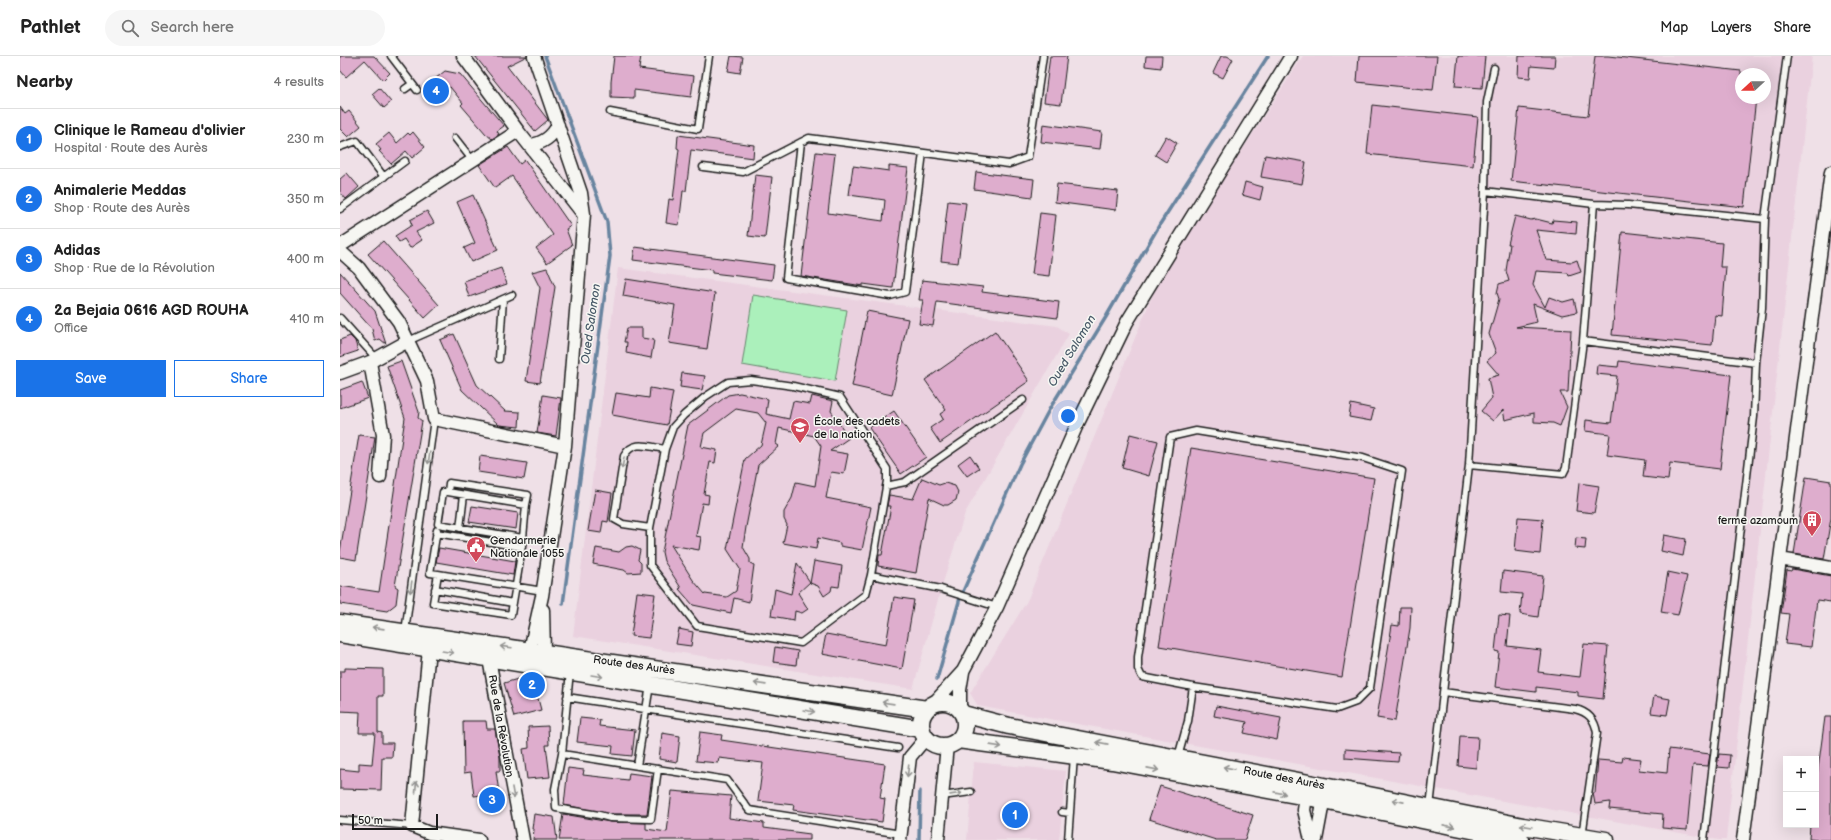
<!DOCTYPE html>
<meta charset="utf-8">
<style>
body{margin:0;font-family:"Balsamiq Sans",sans-serif;background:#f6f6f6;color:#222}
.controls{position:absolute;right:12px;bottom:12px;display:grid;overflow:hidden;border-radius:0px;box-shadow:0 4px 16px #0002}
.controls button{width:36px;height:36px;display:grid;place-items:center;padding:0;border:0;border-bottom:1px solid #e0e0e0;background:#fff;color:#222;font:20px sans-serif}
.compass{position:absolute;left:1395px;top:12px;width:36px;height:36px;border-radius:50%;background:#fff;box-shadow:0 4px 16px #0002;rotate:249deg}
.scale{position:absolute;left:12px;bottom:10px;width:86px;box-sizing:border-box;padding-left:4px;border:2px solid #1c1c1c;border-top:0;font-size:11px;line-height:14px;white-space:nowrap;color:#1c1c1c;-webkit-text-stroke:3px #f6f6f2;paint-order:stroke}
.you{position:absolute;left:728px;top:360px;width:14px;height:14px;margin:-10px;border:3px solid #fff;border-radius:50%;background:#1a73e8;box-shadow:0 0 0 6px #1a73e833}
.badge{display:grid;place-items:center;width:26px;height:26px;border-radius:50%;background:#1a73e8;color:#fff;font-size:13px;font-weight:700}
.pin{position:absolute;translate:-50% -50%;border:2px solid #fff;box-shadow:0 1px 4px #0006}
.list{margin:0;padding:0;list-style:none}
h2{display:flex;justify-content:space-between;align-items:center;height:52px;margin:0;padding:0 16px;font-size:17px}
h2 small{font-size:13px;font-weight:400;color:#767676}
.list li{display:grid;grid-template-columns:26px 1fr auto;gap:12px;align-items:center;box-sizing:border-box;height:60px;padding:0 16px;border-top:1px solid #e0e0e0}
.list b{display:block;font-size:15px;white-space:nowrap}
.list p{margin:0;font-size:13px;white-space:nowrap;color:#767676}
.list em{font-size:13px;font-style:normal;color:#767676}
.actions{display:flex;gap:8px;padding:12px 16px}
.actions a{flex:1;padding:9px 0;border:1px solid #1a73e8;border-radius:0px;text-align:center;font-size:14px;color:#1a73e8}
.actions .main{background:#1a73e8;color:#fff}
.icon{flex:none;width:22px;height:22px;fill:none;stroke:currentColor;stroke-width:2;stroke-linecap:round;stroke-linejoin:round}
.map{position:relative;flex:none;width:1491px;height:784px;overflow:hidden}
header{display:flex;align-items:center;gap:24px;box-sizing:border-box;height:56px;padding:0 20px;background:#fff;border-bottom:1px solid #e0e0e0}
header strong{font-size:19px}
nav{display:flex;gap:22px;margin-inline-start:auto;font-size:14px}
.search{width:280px;height:36px;background:#f6f6f6;display:flex;align-items:center;gap:10px;box-sizing:border-box;padding:0 14px;border-radius:22px;color:#767676;font-size:15px}
main{display:flex}
aside{flex:1;background:#fff}
.map>svg:first-child{display:block}
.built{fill:#ead1df;fill-rule:evenodd}
.green{fill:#abf0bb;stroke:#64866c}
.lines{fill:none;stroke-linecap:round;stroke-linejoin:round}
.stream{stroke:#68849f;stroke-width:3.5}
.building{fill:#deadcd;stroke:#1c1c1c;fill-rule:evenodd}
.lane-casing{stroke:#1c1c1c;stroke-width:9}
.street-casing{stroke:#1c1c1c;stroke-width:15}
.secondary-casing{stroke:#1c1c1c;stroke-width:19}
.lane{stroke:#f6f6f2;stroke-width:6}
.street{stroke:#f6f6f2;stroke-width:12}
.secondary{stroke:#f6f6f2;stroke-width:16}
.oneway{stroke:#949492}
.labels{text-anchor:middle;dominant-baseline:central;stroke-width:3;stroke-linejoin:round;paint-order:stroke}
.poi-label{font-size:11px;fill:#1c1c1c;stroke:#f6f6f2;text-anchor:start}
.street-label{font-size:11px;fill:#1c1c1c;stroke:#f6f6f2}
.water-label{font-size:12px;font-style:italic;fill:#485968;stroke:#f6f6f2}
</style>
<header>
<strong>Pathlet</strong>
<div class="search"><svg class="icon" aria-label="search" viewBox="0 0 24 24"><circle cx="10" cy="10" r="6"/><path d="M15 15l6 6"/></svg>Search here</div>
<nav><a>Map</a><a>Layers</a><a>Share</a></nav>
</header>
<main>
<aside>
<h2>Nearby<small>4 results</small></h2>
<ul class="list">
<li><span class="badge">1</span><div><b>Clinique le Rameau d'olivier</b><p>Hospital · Route des Aurès</p></div><em>230 m</em></li>
<li><span class="badge">2</span><div><b>Animalerie Meddas</b><p>Shop · Route des Aurès</p></div><em>350 m</em></li>
<li><span class="badge">3</span><div><b>Adidas</b><p>Shop · Rue de la Révolution</p></div><em>400 m</em></li>
<li><span class="badge">4</span><div><b>2a Bejaia 0616 AGD ROUHA</b><p>Office</p></div><em>410 m</em></li>
</ul>
<div class="actions"><a class="main">Save</a><a>Share</a></div>
</aside>
<div class="map">
<svg width="1491" height="784" viewBox="0 0 1491 784">
<rect width="100%" height="100%" fill="#efe0e7"/>
<filter id="ink" filterUnits="userSpaceOnUse"><feTurbulence type="fractalNoise" baseFrequency=".025" numOctaves="2"/><feDisplacementMap in="SourceGraphic" scale="8" xChannelSelector="R" yChannelSelector="G"/><feConvolveMatrix kernelMatrix="1 2 1 2 8 2 1 2 1" color-interpolation-filters="sRGB"/></filter>
<g filter="url(#ink)">
<path class="built" d="M963 0H1472L1386 784H1379L638 650 630 637 687 545 820 221ZM1401 18H1425V42H1401Z
M278 212 717 270 729 278 625 457 601 533 573 633 233 580Z
M634 706 726 715 719 784H627Z"/>
<path class="green" d="M413 239 507 254 495 325 402 309Z"/>
<g class="lines">
<path class="stream" d="M205 0 267 166 270 200 223 548
M597 623 620 542 680 408 710 352 766 261 820 168 928 0
M579 784 580 735"/>
</g>
<path class="building" d="M0 0H34L50 17 43 24 25 4 6 21 0 14Z
M135 0H187L167 10 208 64 195 75Z
M274 0H301L299 13 354 20 351 41 294 34V42L271 41V26Z
M391 0 403 1 400 17 388 15Z
M710 0H727L721 48 704 46Z
M806 0H822L821 12 805 10Z
M881 0H887L893 3 883 22 873 17Z
M1019 0H1097L1093 34 1017 26Z
M1118 0H1145L1142 32 1115 30Z
M1179 0H1215L1214 12 1191 10 1190 22 1178 21Z
M1255 0H1268L1401 15V42H1416L1404 151 1171 125 1179 52 1248 60Z
M105 15 120 18 164 70 157 75 159 78 152 83 146 78 121 49 123 47 110 31 96 43 86 30Z
M39 32 51 46 44 52 32 38Z
M1032 49 1138 61 1133 110 1027 98Z
M0 51 5 58 9 55 21 70 8 81 0 73Z
M703 68 762 76 760 93 701 86Z
M73 76 85 91 72 102 66 95 51 108 39 95 41 94 36 88 49 77 57 87 68 77 70 79Z
M338 79 414 89 413 102 351 94 346 135H343L339 169 326 167 329 143 333 144 339 93 337 92Z
M826 80 837 87 826 106 815 99Z
M168 91 180 108 185 104 231 170 226 173 232 189 207 207 196 192 213 179 172 120 155 132 139 109Z
M476 96 495 98 488 157 543 165 545 144 509 139 513 110 549 115V110L568 112 553 232 523 228V230L461 220Z
M925 99 966 106 962 128 921 121Z
M636 116 694 123 692 141 634 133Z
M7 117 19 131 6 143 0 136V123Z
M415 119 432 121 425 182 408 180Z
M905 126 923 131 920 144 902 139Z
M717 128 778 135 776 154 715 146Z
M133 139 158 194 131 206 124 192 135 187 117 146Z
M608 145 626 147 618 207 601 205Z
M87 155 94 167 76 176 82 184 70 192 64 183 59 186 55 180 72 169 70 164Z
M700 157 716 159 709 220 692 218Z
M1175 160 1191 164 1196 163 1212 167 1213 164 1237 166 1236 178 1196 174 1206 204 1232 206 1237 204 1241 216 1229 220 1228 217 1196 215 1193 229 1205 251 1209 241 1223 246 1234 243 1237 256 1222 259 1193 248 1197 266 1176 271 1231 274 1228 336H1220L1227 351 1220 370 1213 367 1194 366V357L1165 364 1163 354 1153 365 1141 355 1152 342 1148 322 1159 319 1147 305 1156 297 1149 278 1159 243 1157 237 1159 228 1169 225 1166 215 1170 188H1168Z
M1282 176 1382 187 1380 211H1386L1382 260 1375 259 1372 289 1272 279Z
M43 185 99 249 85 262 28 198Z
M295 191 434 209 432 224 372 217V214L293 204Z
M161 212 167 228 129 241 124 225Z
M207 212 215 231 200 327 186 325 200 232 192 216Z
M0 216 35 255 46 288 40 283 35 285 32 273 0 237Z
M286 223 375 237 367 293 329 287 335 249 283 240Z
M582 224 643 231 642 236 719 246 717 262 597 246 593 270 579 268 583 244H579Z
M527 255 568 263 552 339 512 330Z
M287 272H302V282L314 284 311 302 286 297 287 286H284Z
M655 275 689 325 600 387 590 372 603 363 600 358 606 354 585 324Z
M114 278 137 329 165 355 180 356 179 371 159 369 122 334 100 284Z
M10 280 15 285 18 295 0 301V284Z
M61 305 79 356 78 362 82 365 55 530 58 532 56 548 47 555 0 548V530L39 536 65 362 47 310Z
M1279 305 1391 319 1380 413 1330 407 1328 424 1303 421 1305 404 1267 399 1270 378 1245 375 1246 364 1271 367 1277 320 1256 318 1257 309 1278 311Z
M342 317 365 320 362 334 340 331Z
M22 326 28 342 0 352V334Z
M310 332 333 336 327 369 272 359 276 337 309 342Z
M400 337 428 343 426 358 449 363 453 345 470 348 472 340 493 345 491 355 509 382 490 395 508 398 504 418 491 416 486 442 531 451 522 494 500 490V487L478 482 476 493 443 487 447 469 444 463V456L452 442 456 426 475 430 481 390 474 380 439 372 436 388 439 390 418 409 406 471 403 491 410 503V507L414 509 409 546 394 542 391 557 353 549 339 533 341 532 324 505 322 496 348 369 388 339ZM396 353 418 357 426 367 421 389 405 403 387 493 400 513 396 535 387 541 365 538 353 524 331 489 359 494 361 481 356 480 362 447 368 448 369 439 364 438 370 406 375 407 377 394 361 391 364 377Z
M203 339 221 342 216 380 197 377Z
M1011 348 1034 353 1031 365 1009 361Z
M554 355 586 401 561 418 529 372Z
M790 378 818 385 809 420 782 412Z
M19 379 35 381 16 504 0 501V496Z
M851 392 1034 422 1002 621 819 590Z
M630 399 639 412 627 420 618 408Z
M140 400 187 407 184 423 138 416Z
M1466 421 1491 425V462L1484 503 1454 498Z
M582 422 599 429 605 427 615 430 618 436 616 444 608 449H604L589 442 576 517 538 510 539 499H542L551 450H547L549 439 573 443Z
M1239 427 1259 430 1254 457 1236 455Z
M255 434 272 437 268 466 263 465 261 477 248 475Z
M132 450 178 457 176 473 129 466Z
M1178 461 1203 463 1200 498 1175 495Z
M1324 479 1346 483 1343 500 1321 495Z
M1236 482 1246 483 1245 493 1235 492Z
M292 490 300 494 298 504 301 507V516L288 517 284 514 253 508 256 492 279 496 286 491Z
M99 492 175 505 173 519 96 506Z
M474 505 502 510 499 531 492 530 491 535 484 540 478 530 470 527Z
M457 507 470 526 458 537 468 553 462 557 455 555 454 564 431 560 435 533 451 538Z
M1452 513 1491 520V546L1477 544 1471 591 1445 588 1449 558 1441 557 1447 514 1451 515Z
M1163 515 1203 520 1198 561 1180 558 1182 538 1161 536Z
M1328 516 1347 520 1338 559 1321 556Z
M297 536 315 538 309 582 291 580Z
M554 541 574 544 562 613 482 598 486 578 546 589Z
M1060 551H1071L1070 572 1055 665 1037 662 1052 569 1059 570Z
M1159 559 1170 560 1167 590 1201 594 1198 616 1240 621 1244 588 1268 590 1263 643 1238 640V636L1196 631V636L1155 631 1159 596 1155 595Z
M339 573 353 576 351 590 336 588Z
M435 591 458 595 456 609 433 606Z
M5 612 43 613V640H38V676L42 677V687H53L52 701H42L41 734 0 733V713L19 715V707L32 708 35 677H19L20 656 0 655V615H5Z
M185 621 190 637 196 635 201 654 174 661 164 627Z
M1314 640 1330 643 1327 659 1311 657Z
M876 650 941 662 937 684 904 677 907 666 874 660Z
M1485 661H1491V784H1479L1469 783 1470 769H1476V728Z
M240 662 260 664 259 670 295 674 292 700 272 698 273 690 237 686Z
M123 665H146L147 673H155L160 701V715H156L159 737 134 740 131 716 124 717Z
M208 670 209 689H206L210 721 187 723 183 693 189 692 188 671Z
M360 676 382 679 381 684 545 708 540 742 545 743 542 766 453 754 454 749 418 745 423 707 379 702 378 707 356 705Z
M322 677 340 680 337 706 319 703Z
M1120 680 1138 681 1136 712 1118 710Z
M1005 693 1059 697 1058 706 1005 702Z
M1329 693 1370 698 1368 710 1353 709 1347 774 1322 772 1323 758 1269 753 1270 746 1255 748 1253 737H1255L1258 704 1282 706 1283 701 1301 703 1299 714 1327 717Z
M1379 698 1390 699 1389 712 1377 711Z
M228 712 244 714 243 719 288 724 289 717 312 720 307 758H271L224 749Z
M820 730 913 759 905 784H876L809 763Z
M332 735 391 740 389 762 424 767V772L470 778V784H219L223 758 270 766 306 767V773L327 776Z
M194 758 214 761 217 784H193L194 773H192Z"/>
<g class="lines">
<defs>
<path id="lane" d="M51 0 77 34
M65 33 72 28
M270 56 358 73 369 0
M115 82 133 105
M461 86 446 222 550 240 565 236 583 97
M0 91 17 85 44 121
M363 111 403 116 469 82 669 108 688 101 703 0
M1145 135 1254 148 1288 149 1425 163
M0 153 65 105
M0 262 36 302
M68 285 172 239
M1243 285 1416 307
M159 303 163 243
M411 324 453 330 500 341 547 413V425L531 519 526 538 461 587 357 570 310 509V472L325 393 333 371 344 359 365 341 388 326Z
M856 375 1023 402 1062 415 1030 632 1016 646 997 653 853 631 802 621 798 613V601L830 381Z
M1129 409 1223 418 1226 412 1243 285 1254 148
M546 430 565 426 683 344
M108 436 186 449 188 439 109 427 108 436H103L98 468 183 482C180 508 175 533 171 559L93 547 98 518 203 535
M120 472 124 439
M310 472 283 468 274 463 284 400C293 383 309 391 325 393
M97 474 90 517 98 518
M96 477 182 491
M183 482 186 449
M531 519 601 533 657 551
M95 533 173 547
M65 576 94 363
M230 615 222 698 215 733 216 752 259 759 270 762 311 763 318 713
M1103 636 1235 653C1248 656 1255 663 1257 677L1242 780
M227 641 558 692
M222 698 387 724 409 754 561 778
M838 701 848 665 853 631
M297 710 310 629
M602 740 631 736
M1090 751 1129 409 1145 135 1147 46 1154 12
M722 756 730 757
M0 764 72 770
M728 784 734 700
M1364 784 1414 361 1416 307 1422 252 1425 163 1447 0"/>
<path id="street" d="M123 0 178 75 243 158
M189 89C203 88 212 81 218 69
M0 190 178 75
M0 195 19 212 59 266 87 325 94 363 225 390
M30 306 43 379 40 421
M0 317 30 306 68 285
M1440 503 1491 512
M89 593 72 770 89 777 139 784
M149 603 183 784
M188 603 202 540 225 390 244 158 241 137 194 0
M202 605 204 596 203 554
M592 649 623 615 657 551 736 371 787 266 951 0
M620 653V634L623 616
M967 734 964 754 971 784
M560 784 570 701 586 682
M598 784 607 689
M976 784 985 736
M1403 784 1491 116"/>
<path id="secondary" d="M0 567 587 653
M0 578 582 673
M581 668a22 22 0 1 1 44 0a22 22 0 1 1-44 0Z
M623 658 669 670 969 727 1183 770 1266 784
M618 684 772 705 983 744 1181 784"/>
</defs>
<use href="#lane" class="lane-casing"/>
<use href="#street" class="street-casing"/>
<use href="#secondary" class="secondary-casing"/>
<use href="#lane" class="lane"/>
<use href="#street" class="street"/>
<use href="#secondary" class="secondary"/>
</g>
<defs><path id="oneway-shaft" d="M-6 0H5M1.5-3L5.5 0L1.5 3" fill="none" stroke-width="1.6" stroke-linecap="round" stroke-linejoin="round"/></defs>
<g class="oneway">
<use href="#oneway-shaft" transform="translate(89 402) rotate(98)"/>
<use href="#oneway-shaft" transform="translate(283 407) rotate(101)"/>
<use href="#oneway-shaft" transform="translate(71 531) rotate(98)"/>
<use href="#oneway-shaft" transform="translate(38 572) rotate(-172)"/>
<use href="#oneway-shaft" transform="translate(166 591) rotate(-173)"/>
<use href="#oneway-shaft" transform="translate(108 596) rotate(9)"/>
<use href="#oneway-shaft" transform="translate(257 620) rotate(9)"/>
<use href="#oneway-shaft" transform="translate(420 628) rotate(-172)"/>
<use href="#oneway-shaft" transform="translate(548 647) rotate(-172)"/>
<use href="#oneway-shaft" transform="translate(469 655) rotate(9)"/>
<use href="#oneway-shaft" transform="translate(762 687) rotate(-169)"/>
<use href="#oneway-shaft" transform="translate(656 690) rotate(8)"/>
<use href="#oneway-shaft" transform="translate(889 712) rotate(-169)"/>
<use href="#oneway-shaft" transform="translate(813 713) rotate(11)"/>
<use href="#oneway-shaft" transform="translate(568 715) rotate(97)"/>
<use href="#oneway-shaft" transform="translate(76 731) rotate(-85)"/>
<use href="#oneway-shaft" transform="translate(173 737) rotate(80)"/>
<use href="#oneway-shaft" transform="translate(940 737) rotate(11)"/>
<use href="#oneway-shaft" transform="translate(616 738) rotate(-8)"/>
<use href="#oneway-shaft" transform="translate(1058 745) rotate(-169)"/>
<use href="#oneway-shaft" transform="translate(1109 770) rotate(11)"/>
<use href="#oneway-shaft" transform="translate(1186 770) rotate(-170)"/>
</g>
</g>
<defs>
<symbol id="school-pin" viewBox="-11 -11 22 30"><path d="M0 17L-7.5 6A9.5 9.5 0 1 1 7.5 6Z" fill="#d1495b" stroke="#f6f6f2"/><path d="M0-5L7-2L0 1L-7-2ZM-4 1L0 2.5L4 1V4Q0 6-4 4Z" fill="#fff"/></symbol>
<symbol id="building-pin" viewBox="-11 -11 22 30"><path d="M0 17L-7.5 6A9.5 9.5 0 1 1 7.5 6Z" fill="#d1495b" stroke="#f6f6f2"/><path d="M-4-6H4V6H1V3H-1V6H-4ZM-2.5-4.3h1.7v1.8h-1.7ZM.8-4.3h1.7v1.8H.8ZM-2.5-1h1.7V.8h-1.7ZM.8-1h1.7V.8H.8Z" fill="#fff"/></symbol>
<symbol id="civic-pin" viewBox="-11 -11 22 30"><path d="M0 17L-7.5 6A9.5 9.5 0 1 1 7.5 6Z" fill="#d1495b" stroke="#f6f6f2"/><path d="M-.6-6.5H3V-4.5H.6V-3L4-1V1h2V6H-6V1h2V-1L-.6-3ZM-1.2 2.5V6h2.4V2.5Z" fill="#fff"/></symbol>
</defs>
<g fill-rule="evenodd">
<use href="#school-pin" x="449" y="360" width="22" height="30"/>
<use href="#building-pin" x="1461" y="453" width="22" height="30"/>
<use href="#civic-pin" x="125" y="479" width="22" height="30"/>
</g>
<g class="labels">
<g class="poi-label">
<text x="474" y="365">École des cadets<tspan x="474" dy="13">de la nation</tspan></text>
<text x="1458" y="464" text-anchor="end">ferme azamoum</text>
<text x="150" y="484">Gendarmerie<tspan x="150" dy="13">Nationale 1055</tspan></text>
</g>
<g class="street-label">
<text transform="translate(294 609) rotate(8)">Route des Aurès</text>
<text transform="translate(161 670) rotate(80)">Rue de la Révolution</text>
<text transform="translate(944 722) rotate(11)">Route des Aurès</text>
</g>
<g class="water-label">
<text transform="translate(251 268) rotate(-82)">Oued Salomon</text>
<text transform="translate(732 295) rotate(-59)">Oued Salomon</text>
</g>
</g>
</svg>
<div class="controls">
<button>+</button>
<button>−</button>
</div>
<svg class="compass" viewBox="-18 -18 36 36"><path d="M0-13l5 13h-10z" fill="#e53935"/><path d="M0 13l5-13h-10z" fill="#767676"/></svg>
<div class="scale">50 m</div>
<div class="you"></div>
<div class="pin badge" style="left:675px;top:759px">1</div>
<div class="pin badge" style="left:192px;top:629px">2</div>
<div class="pin badge" style="left:152px;top:744px">3</div>
<div class="pin badge" style="left:96px;top:35px">4</div>
</div>
</main>
